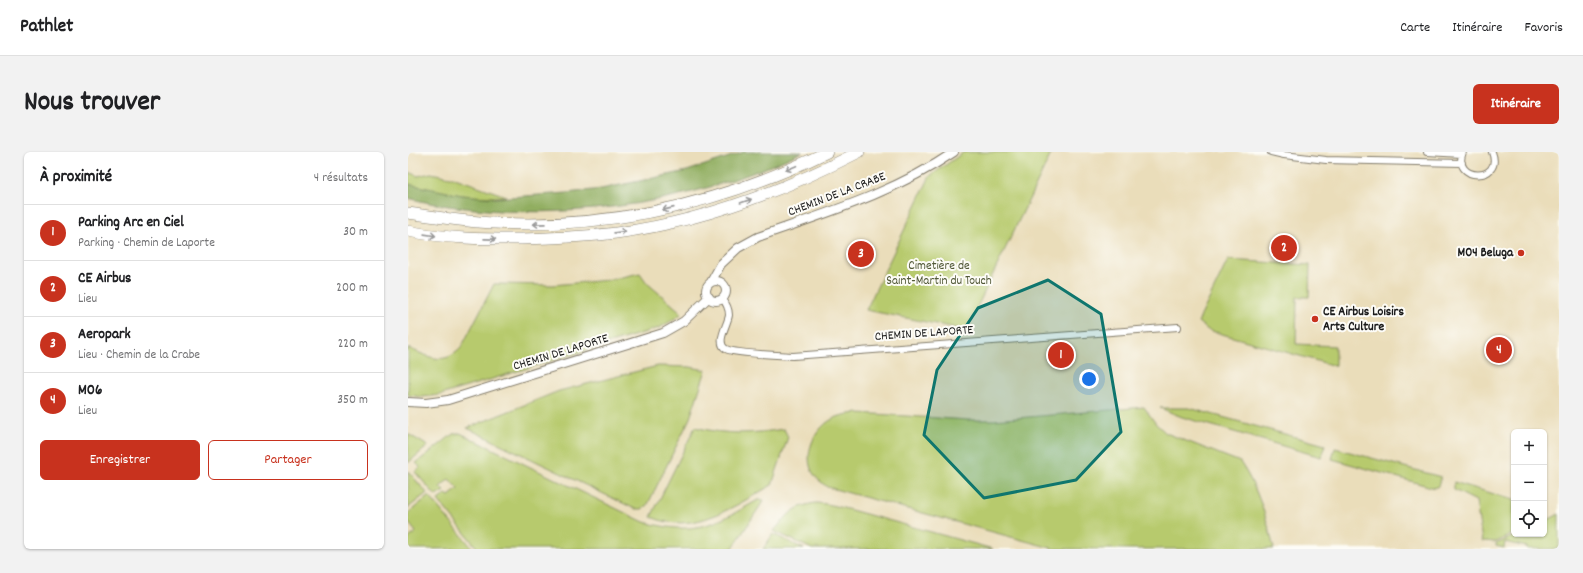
<!DOCTYPE html>
<html lang="fr">
<meta charset="utf-8">
<style>
body{margin:0;font-family:Dekko,sans-serif;background:#f2f2f2;color:#202124}
.controls{position:absolute;right:12px;bottom:12px;display:grid;overflow:hidden;border-radius:6px;box-shadow:0 1px 3px #0004}
.controls button{width:36px;height:36px;display:grid;place-items:center;padding:0;border:0;border-bottom:1px solid #e0e0e0;background:#fff;color:#202124;font:20px sans-serif}
.you{position:absolute;left:681px;top:227px;width:14px;height:14px;margin:-10px;border:3px solid #fff;border-radius:50%;background:#1a73e8;box-shadow:0 0 0 6px #1a73e833}
.badge{display:grid;place-items:center;width:26px;height:26px;border-radius:50%;background:#c8321e;color:#fff;font-size:13px;font-weight:700}
.pin{position:absolute;translate:-50% -50%;border:2px solid #fff;box-shadow:0 1px 4px #0006}
.list{margin:0;padding:0;list-style:none}
h2{display:flex;justify-content:space-between;align-items:center;height:52px;margin:0;padding:0 16px;font-size:17px}
h2 small{font-size:13px;font-weight:400;color:#757577}
.list li{display:grid;grid-template-columns:26px 1fr auto;gap:12px;align-items:center;box-sizing:border-box;height:56px;padding:0 16px;border-top:1px solid #e0e0e0}
.list b{display:block;font-size:15px;white-space:nowrap}
.list p{margin:0;font-size:13px;white-space:nowrap;color:#757577}
.list em{font-size:13px;font-style:normal;color:#757577}
.actions{display:flex;gap:8px;padding:12px 16px}
.actions a{flex:1;padding:9px 0;border:1px solid #c8321e;border-radius:6px;text-align:center;font-size:14px;color:#c8321e}
.actions .main{background:#c8321e;color:#fff}
.icon{flex:none;width:22px;height:22px;fill:none;stroke:currentColor;stroke-width:2;stroke-linecap:round;stroke-linejoin:round}
.map{position:relative;flex:none;width:1151px;height:397px;overflow:hidden;border-radius:6px}
header{display:flex;align-items:center;gap:24px;box-sizing:border-box;height:56px;padding:0 20px;background:#fff;border-bottom:1px solid #e0e0e0}
header strong{font-size:19px}
nav{display:flex;gap:22px;margin-inline-start:auto;font-size:14px}
.intro{display:flex;align-items:center;justify-content:space-between;box-sizing:border-box;height:96px;padding:0 24px}
h1{margin:0;font-size:28px}
.button{padding:10px 18px;border-radius:6px;background:#c8321e;color:#fff;font-size:14px;font-weight:700}
main{display:flex;gap:24px;padding:0 24px}
aside{flex:1;background:#fff;border-radius:6px;box-shadow:0 1px 3px #0004}
.map>svg:first-child{display:block}
.green{fill:#b7ca6d;stroke:#6a7344}
.forest{fill:#91ae60;stroke:#56653e}
.lines{fill:none;stroke-linecap:round;stroke-linejoin:round}
.minor-casing{stroke:#837c6b;stroke-width:8}
.tertiary-casing{stroke:#837c6b;stroke-width:10}
.motorway-casing{stroke:#837c6b;stroke-width:12}
.minor{stroke:#fff;stroke-width:6}
.tertiary{stroke:#fff;stroke-width:8}
.motorway{stroke:#fff;stroke-width:11}
.oneway{stroke:#999}
.marked{fill:#0f766e;fill-opacity:0.2;stroke:#0f766e;stroke-width:3;stroke-linejoin:round}
.poi-dot{fill:#c8321e;stroke:#fdfcf7;stroke-width:1.5}
.labels{text-anchor:middle;dominant-baseline:central;stroke-width:4;stroke-linejoin:round;paint-order:stroke}
.street-label{font-size:13px;fill:#1c1c1c;stroke:#fdfcf7}
.poi-label{font-size:13px;font-weight:bold;fill:#1c1c1c;stroke:#fdfcf7;text-anchor:end}
.park-label{font-size:13px;fill:#525938;stroke:#fdfcf7}
</style>
<header>
<strong>Pathlet</strong>
<nav><a>Carte</a><a>Itinéraire</a><a>Favoris</a></nav>
</header>
<div class="intro"><h1>Nous trouver</h1><a class="button">Itinéraire</a></div>
<main>
<aside>
<h2>À proximité<small>4 résultats</small></h2>
<ul class="list">
<li><span class="badge">1</span><div><b>Parking Arc en Ciel</b><p>Parking · Chemin de Laporte</p></div><em>30 m</em></li>
<li><span class="badge">2</span><div><b>CE Airbus</b><p>Lieu</p></div><em>200 m</em></li>
<li><span class="badge">3</span><div><b>Aeropark</b><p>Lieu · Chemin de la Crabe</p></div><em>220 m</em></li>
<li><span class="badge">4</span><div><b>M06</b><p>Lieu</p></div><em>350 m</em></li>
</ul>
<div class="actions"><a class="main">Enregistrer</a><a>Partager</a></div>
</aside>
<div class="map">
<svg width="1151" height="397" viewBox="0 0 1151 397">
<rect width="100%" height="100%" fill="#fdfcf7"/>
<filter id="ink" filterUnits="userSpaceOnUse"><feTurbulence type="fractalNoise" baseFrequency=".025" numOctaves="2"/><feDisplacementMap in="SourceGraphic" scale="8" xChannelSelector="R" yChannelSelector="G"/><feConvolveMatrix kernelMatrix="1 2 1 2 8 2 1 2 1" color-interpolation-filters="sRGB"/></filter>
<filter id="wash" filterUnits="userSpaceOnUse"><feTurbulence type="fractalNoise" baseFrequency=".012" numOctaves="4" result="noise"/><feDisplacementMap in="SourceGraphic" scale="16" xChannelSelector="R" yChannelSelector="G"/><feGaussianBlur stdDeviation="0.9" result="paint"/><feColorMatrix in="noise" values="0 0 0 0 0 0 0 0 0 0 0 0 0 0 0 0 0 1.4 0 .05"/><feComposite in="paint" operator="in"/></filter>
<g filter="url(#wash)">
<rect width="100%" height="100%" fill="#eaddba"/>
<path class="green" d="M556 0H644L558 178 458 158 522 24Z
M0 20 10 24 23 21 47 26 98 44C67 48 36 40 5 34L0 32Z
M820 108 902 113 901 145H889L888 192 927 194V214L800 178 790 170Z
M232 121 239 131 274 161 273 162 263 169 251 176 32 243 14 245 0 243V196C20 204 35 215 53 196L86 132 145 133 200 128Z
M250 214 282 215 298 218 282 266 239 354 234 357H227L59 276 151 239Z
M736 255 748 272 758 281 832 310C850 336 859 367 866 397H647L419 335C413 330 406 325 403 317 396 298 409 273 427 266 435 262 443 262 451 261L560 268H586Z
M752 256H781L917 293 913 305 774 265Z
M287 275C317 283 345 282 376 277L380 285 364 333C328 353 286 384 243 365Z
M52 281 236 370C287 384 306 373 350 348H356L324 397H70L30 348 38 342 41 344 50 337 41 327 32 335 36 339 28 344 7 320 12 315 8 311 45 282Z
M0 282 20 294 0 311Z
M927 296 1033 325 1030 334 1027 336 924 307Z
M0 319 19 341 0 356Z
M1046 330 1106 348V381L1088 390 1074 389 1068 349 1046 338Z
M21 344 65 397H0V387L8 380 0 370V361Z
M408 351 419 352 443 358 585 397H404L366 379C380 362 386 354 408 351Z
M1151 362V397H1119V395L1097 390 1096 396 1088 394V392L1110 382H1136V370Z
M365 382 396 397H355Z"/>
<path class="forest" d="M336 0H394C300 45 197 64 93 59 62 57 30 54 0 46V32L54 43 88 46 159 41 193 37 279 19Z"/>
</g>
<g filter="url(#ink)">
<g class="lines">
<defs>
<path id="minor" d="M863 0 876 3 918 8 1054 11
M1019 0 1054 2
M1055 0C1043 29 1096 31 1084 0
M314 146C318 151 321 156 321 163 320 172 307 191 318 197 327 202 373 203 385 204L770 175"/>
<path id="tertiary" d="M298 139a10 10 0 1 1 20 0a10 10 0 1 1-20 0Z
M303 130 313 112 330 96 350 85C418 61 486 41 546 0
M0 250 18 251 40 248 255 181 276 169 301 145"/>
<path id="motorway" d="M0 61C29 65 58 70 87 71 202 77 315 51 419 0
M0 79C38 87 76 87 114 87 146 86 177 85 208 81 293 70 375 39 451 0"/>
</defs>
<use href="#minor" class="minor-casing"/>
<use href="#tertiary" class="tertiary-casing"/>
<use href="#motorway" class="motorway-casing"/>
<use href="#minor" class="minor"/>
<use href="#tertiary" class="tertiary"/>
<use href="#motorway" class="motorway"/>
</g>
<defs><path id="oneway-shaft" d="M-6 0H5M1.5-3L5.5 0L1.5 3" fill="none" stroke-width="1.6" stroke-linecap="round" stroke-linejoin="round"/></defs>
<g class="oneway">
<use href="#oneway-shaft" transform="translate(383 16) rotate(157)"/>
<use href="#oneway-shaft" transform="translate(338 49) rotate(-19)"/>
<use href="#oneway-shaft" transform="translate(260 57) rotate(167)"/>
<use href="#oneway-shaft" transform="translate(131 72) rotate(179)"/>
<use href="#oneway-shaft" transform="translate(212 80) rotate(-8)"/>
<use href="#oneway-shaft" transform="translate(22 83) rotate(8)"/>
<use href="#oneway-shaft" transform="translate(82 87) rotate(1)"/>
</g>
</g>
<path class="marked" d="M640 128 693 162 713 280 668 328 576 346 516 283 529 218 570 156Z"/>
<g class="poi-dot">
<circle cx="1113" cy="101" r="4"/>
<circle cx="907" cy="167" r="4"/>
</g>
<g class="labels">
<g class="street-label">
<text transform="translate(429 43) rotate(-21)">CHEMIN DE LA CRABE</text>
<text transform="translate(516 182) rotate(-4)">CHEMIN DE LAPORTE</text>
<text transform="translate(153 201) rotate(-17)">CHEMIN DE LAPORTE</text>
</g>
<g class="poi-label">
<text x="1105" y="101">M04 Beluga</text>
<text x="915" y="160" text-anchor="start">CE Airbus Loisirs<tspan x="915" dy="15">Arts Culture</tspan></text>
</g>
<g class="park-label">
<text x="531" y="114">Cimetière de<tspan x="531" dy="15">Saint-Martin du Touch</tspan></text>
</g>
</g>
</svg>
<div class="controls">
<button>+</button>
<button>−</button>
<button><svg class="icon" aria-label="locate" viewBox="0 0 24 24"><circle cx="12" cy="12" r="6"/><path d="M12 2v4M12 18v4M2 12h4M18 12h4"/></svg></button>
</div>
<div class="you"></div>
<div class="pin badge" style="left:653px;top:203px">1</div>
<div class="pin badge" style="left:876px;top:96px">2</div>
<div class="pin badge" style="left:453px;top:102px">3</div>
<div class="pin badge" style="left:1091px;top:198px">4</div>
</div>
</main>
